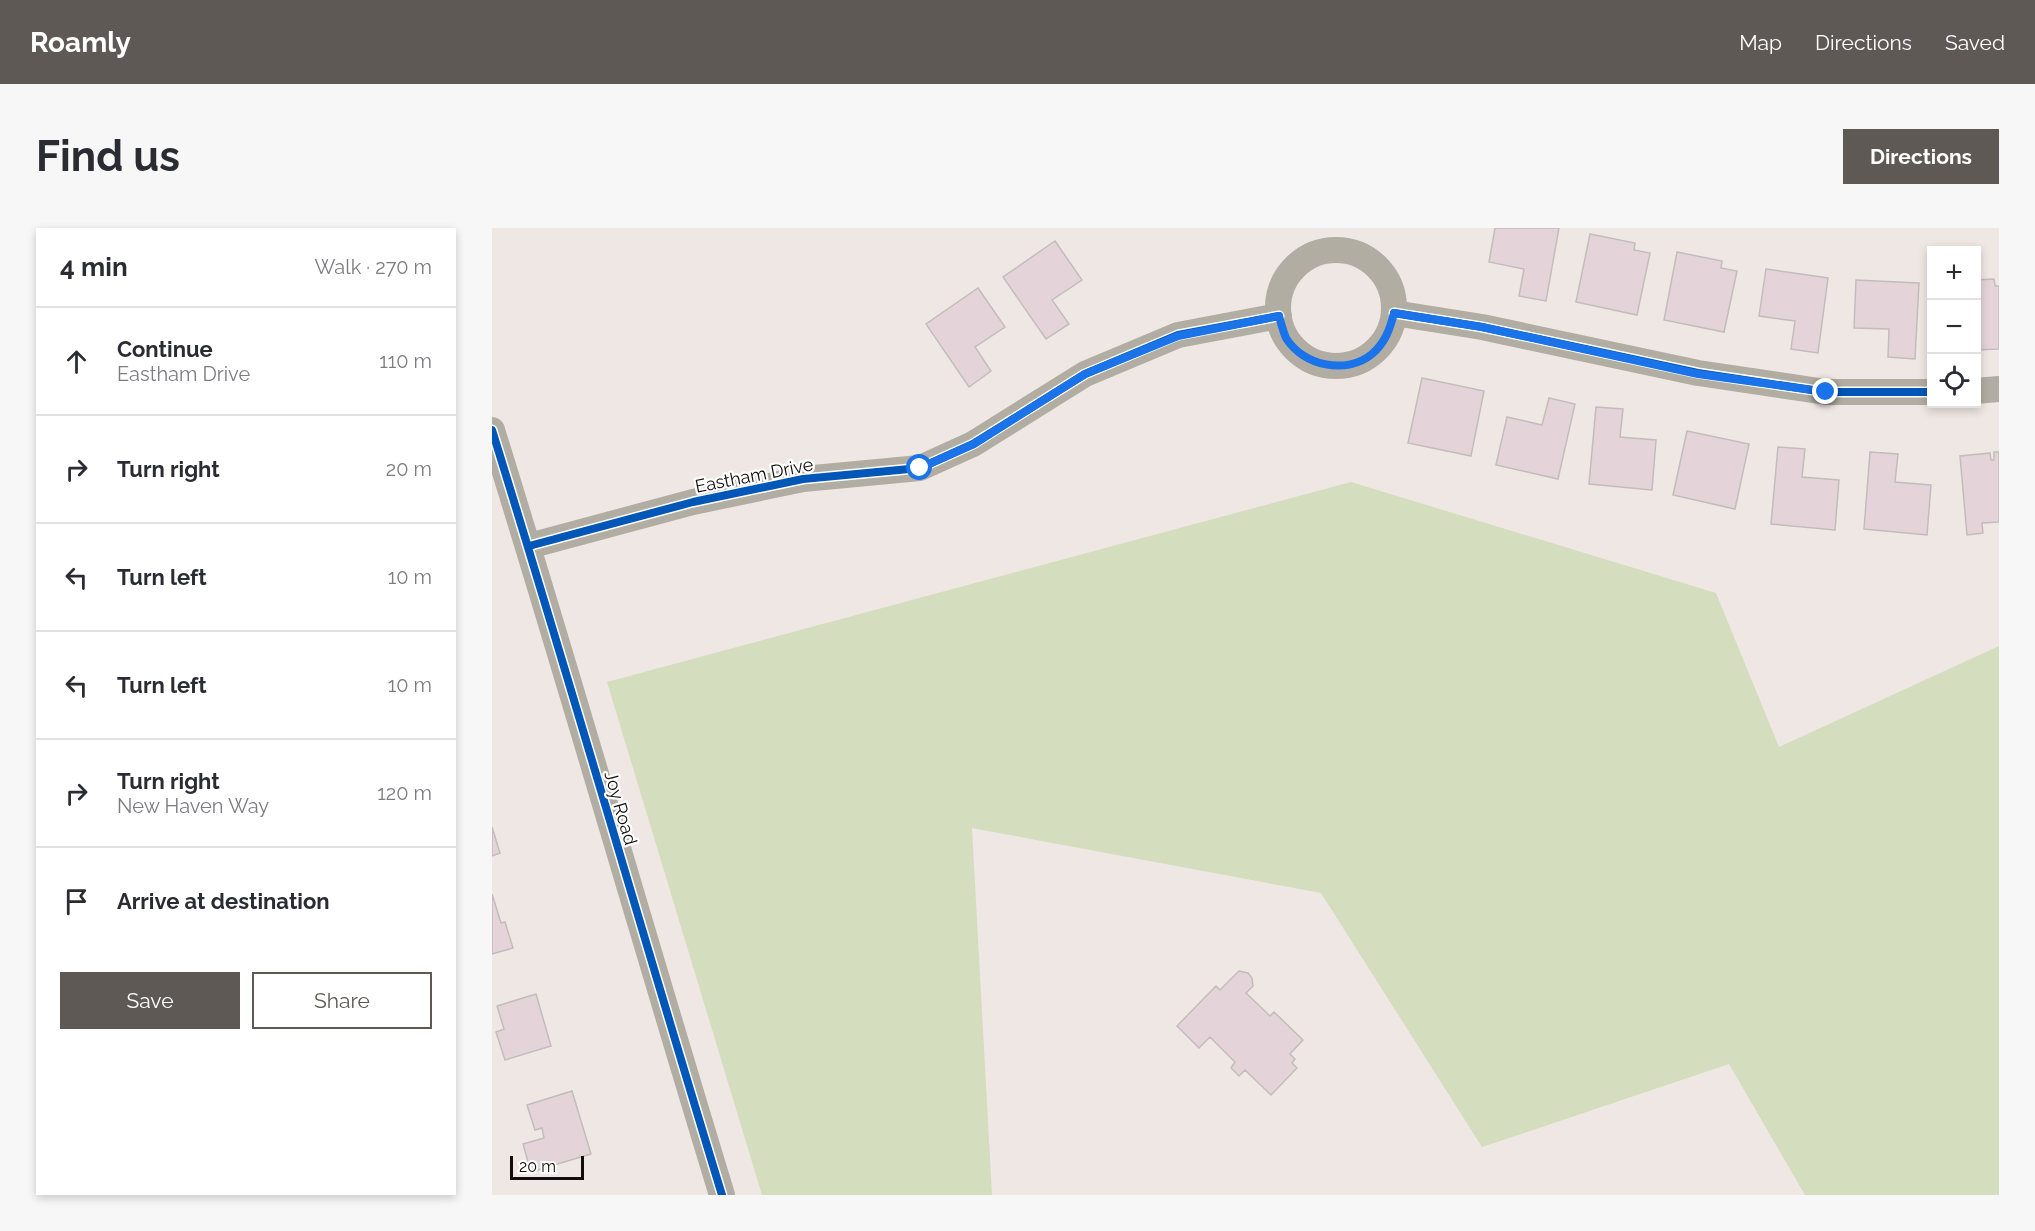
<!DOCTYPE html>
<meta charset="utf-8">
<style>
body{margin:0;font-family:Raleway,sans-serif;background:#f7f7f7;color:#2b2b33}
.controls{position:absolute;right:18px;top:18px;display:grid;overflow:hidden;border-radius:0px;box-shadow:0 3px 9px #0003}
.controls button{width:54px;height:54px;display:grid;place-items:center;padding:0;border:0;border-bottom:2px solid #e1e1e2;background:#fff;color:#2b2b33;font:30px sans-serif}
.scale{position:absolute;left:18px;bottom:15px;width:74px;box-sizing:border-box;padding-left:6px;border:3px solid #110d0a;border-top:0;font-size:16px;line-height:21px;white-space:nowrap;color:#110d0a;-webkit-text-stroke:4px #fff;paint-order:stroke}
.stop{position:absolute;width:18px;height:18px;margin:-14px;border:4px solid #1a73e8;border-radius:50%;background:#fff}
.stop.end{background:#1a73e8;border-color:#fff;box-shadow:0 2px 6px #0008}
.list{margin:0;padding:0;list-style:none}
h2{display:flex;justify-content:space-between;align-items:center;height:78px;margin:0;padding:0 24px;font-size:26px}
h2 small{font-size:20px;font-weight:400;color:#7c7c81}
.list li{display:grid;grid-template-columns:39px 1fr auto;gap:18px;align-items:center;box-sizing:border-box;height:108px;padding:0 24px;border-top:2px solid #e1e1e2}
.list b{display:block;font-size:22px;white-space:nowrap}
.list p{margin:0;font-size:20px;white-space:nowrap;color:#7c7c81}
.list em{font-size:20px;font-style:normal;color:#7c7c81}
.actions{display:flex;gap:12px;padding:18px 24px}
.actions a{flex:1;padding:14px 0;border:2px solid #5f5956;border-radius:0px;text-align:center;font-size:21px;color:#5f5956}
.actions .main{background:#5f5956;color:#fff}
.icon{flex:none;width:33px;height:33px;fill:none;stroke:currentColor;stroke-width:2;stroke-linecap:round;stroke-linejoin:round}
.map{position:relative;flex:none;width:1507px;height:967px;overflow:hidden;border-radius:0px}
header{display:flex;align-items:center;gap:36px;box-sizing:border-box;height:84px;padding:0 30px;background:#5f5956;color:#fff}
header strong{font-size:28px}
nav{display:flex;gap:33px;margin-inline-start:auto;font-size:21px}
.intro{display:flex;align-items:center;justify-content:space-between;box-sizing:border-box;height:144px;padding:0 36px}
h1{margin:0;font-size:42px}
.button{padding:15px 27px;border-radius:0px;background:#5f5956;color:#fff;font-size:21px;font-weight:700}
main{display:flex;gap:36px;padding:0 36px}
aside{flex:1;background:#fff;border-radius:0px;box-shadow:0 3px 9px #0003}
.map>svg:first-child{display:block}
.green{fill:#d4ddbd}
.building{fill:#e5d3da;stroke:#c2bdbc;stroke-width:1.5}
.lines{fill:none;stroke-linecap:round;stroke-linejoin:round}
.minor{stroke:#b2ada2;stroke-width:26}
.cycleway-casing{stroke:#fff;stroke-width:11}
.cycleway{stroke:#0057b8;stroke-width:8}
.route{stroke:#1a73e8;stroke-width:8}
.labels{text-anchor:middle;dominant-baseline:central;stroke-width:4.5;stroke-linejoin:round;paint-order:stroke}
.street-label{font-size:18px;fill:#110d0a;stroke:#fff}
</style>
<header>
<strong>Roamly</strong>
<nav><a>Map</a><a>Directions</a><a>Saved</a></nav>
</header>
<div class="intro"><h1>Find us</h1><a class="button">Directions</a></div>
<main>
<aside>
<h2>4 min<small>Walk · 270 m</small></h2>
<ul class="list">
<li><svg class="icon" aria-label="ahead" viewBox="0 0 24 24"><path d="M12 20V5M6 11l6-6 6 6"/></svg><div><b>Continue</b><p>Eastham Drive</p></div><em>110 m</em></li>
<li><svg class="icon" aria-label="right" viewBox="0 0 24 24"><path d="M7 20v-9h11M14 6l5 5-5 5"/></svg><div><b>Turn right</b></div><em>20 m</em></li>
<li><svg class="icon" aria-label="left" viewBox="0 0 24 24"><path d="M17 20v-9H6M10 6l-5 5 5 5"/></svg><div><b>Turn left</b></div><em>10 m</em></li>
<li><svg class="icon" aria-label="left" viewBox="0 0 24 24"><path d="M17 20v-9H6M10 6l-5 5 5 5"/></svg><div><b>Turn left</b></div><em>10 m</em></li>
<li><svg class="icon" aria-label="right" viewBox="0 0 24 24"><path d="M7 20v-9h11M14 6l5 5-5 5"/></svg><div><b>Turn right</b><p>New Haven Way</p></div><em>120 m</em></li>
<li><svg class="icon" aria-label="arrive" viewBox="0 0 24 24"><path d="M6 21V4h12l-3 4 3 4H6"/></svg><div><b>Arrive at destination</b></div></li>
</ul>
<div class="actions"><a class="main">Save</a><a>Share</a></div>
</aside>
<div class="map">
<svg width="1507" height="967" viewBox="0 0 1507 967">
<rect width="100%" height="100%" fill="#efe7e4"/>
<path class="green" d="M859 254 1224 365 1287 519 1507 418V967H1313L1237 836 990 919 829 665 480 600 500 967H270L115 454Z"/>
<path class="building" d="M1003 0H1067L1054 73 1027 68 1032 41 997 34Z
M1098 6 1143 15 1142 22 1158 25 1145 87 1084 74Z
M563 13 590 52 560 72 577 96 554 111 511 49Z
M1185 24 1230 33 1229 40 1245 43 1232 104 1172 92Z
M1274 41 1336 50 1326 125 1299 121 1303 93 1267 88Z
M1502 51 1503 58H1507V121L1484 122V52Z
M1364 52 1427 55 1423 131 1396 129 1397 101 1362 100Z
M486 60 513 99 483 119 499 143 477 159 434 96Z
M930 150 992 163 979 228 916 215Z
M1057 170 1083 176 1066 251 1004 237 1015 189 1050 197Z
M1104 179 1131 181 1128 209 1164 212 1160 262 1097 256Z
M1195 203 1257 216 1243 281 1181 267Z
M1286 219 1313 221 1310 249 1347 252 1343 302 1279 296Z
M1378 224 1406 226 1403 254 1439 257 1435 307 1372 301Z
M1502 224H1507V294L1490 295 1491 305 1475 307 1468 228 1498 225 1499 232H1502Z
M0 599 8 625 0 628Z
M0 666 9 695 13 694 21 720 0 726Z
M747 743 756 745 760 750 761 758 754 765 778 788 782 784 811 812 798 826 803 831 800 835 805 840 779 867 753 842 747 848 739 840 743 834 718 809 707 820 685 798 724 758 728 762Z
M44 766 59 818 13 832 4 804 12 801 5 778Z
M80 863 99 926 39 944 31 916 52 910 50 900 43 902 35 877Z"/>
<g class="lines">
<path class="minor" d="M786 80a58 58 0 1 1 116 0a58 58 0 1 1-116 0Z
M902 85 990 99 1206 145 1334 164H1440
M1484 163 1507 161
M0 202C79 456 152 712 230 967
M37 318 201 274 311 251 428 240 481 216 593 146 686 107 787 88"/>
<defs>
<path id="cycleway" d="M902 85 990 99 1206 145 1334 164H1440
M0 202C79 456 152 712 230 967
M37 318 201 274 311 251 428 240 481 216 593 146 686 107 787 88"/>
</defs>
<use href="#cycleway" class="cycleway-casing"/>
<use href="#cycleway" class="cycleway"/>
</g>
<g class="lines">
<path class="route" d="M428 240 482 216 593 146 686 108 787 88C789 95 791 103 794 110 811 138 855 147 880 126 893 115 898 101 902 85L990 99 1206 146 1334 164"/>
</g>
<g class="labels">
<g class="street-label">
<text transform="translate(262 247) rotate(-11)">Eastham Drive</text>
<text transform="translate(129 580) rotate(74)">Joy Road</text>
</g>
</g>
</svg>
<div class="controls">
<button>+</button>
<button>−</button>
<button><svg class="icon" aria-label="locate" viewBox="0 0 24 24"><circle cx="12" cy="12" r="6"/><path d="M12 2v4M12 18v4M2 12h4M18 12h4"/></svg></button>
</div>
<div class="scale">20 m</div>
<div class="stop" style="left:428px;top:240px"></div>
<div class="stop end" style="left:1334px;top:164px"></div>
</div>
</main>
